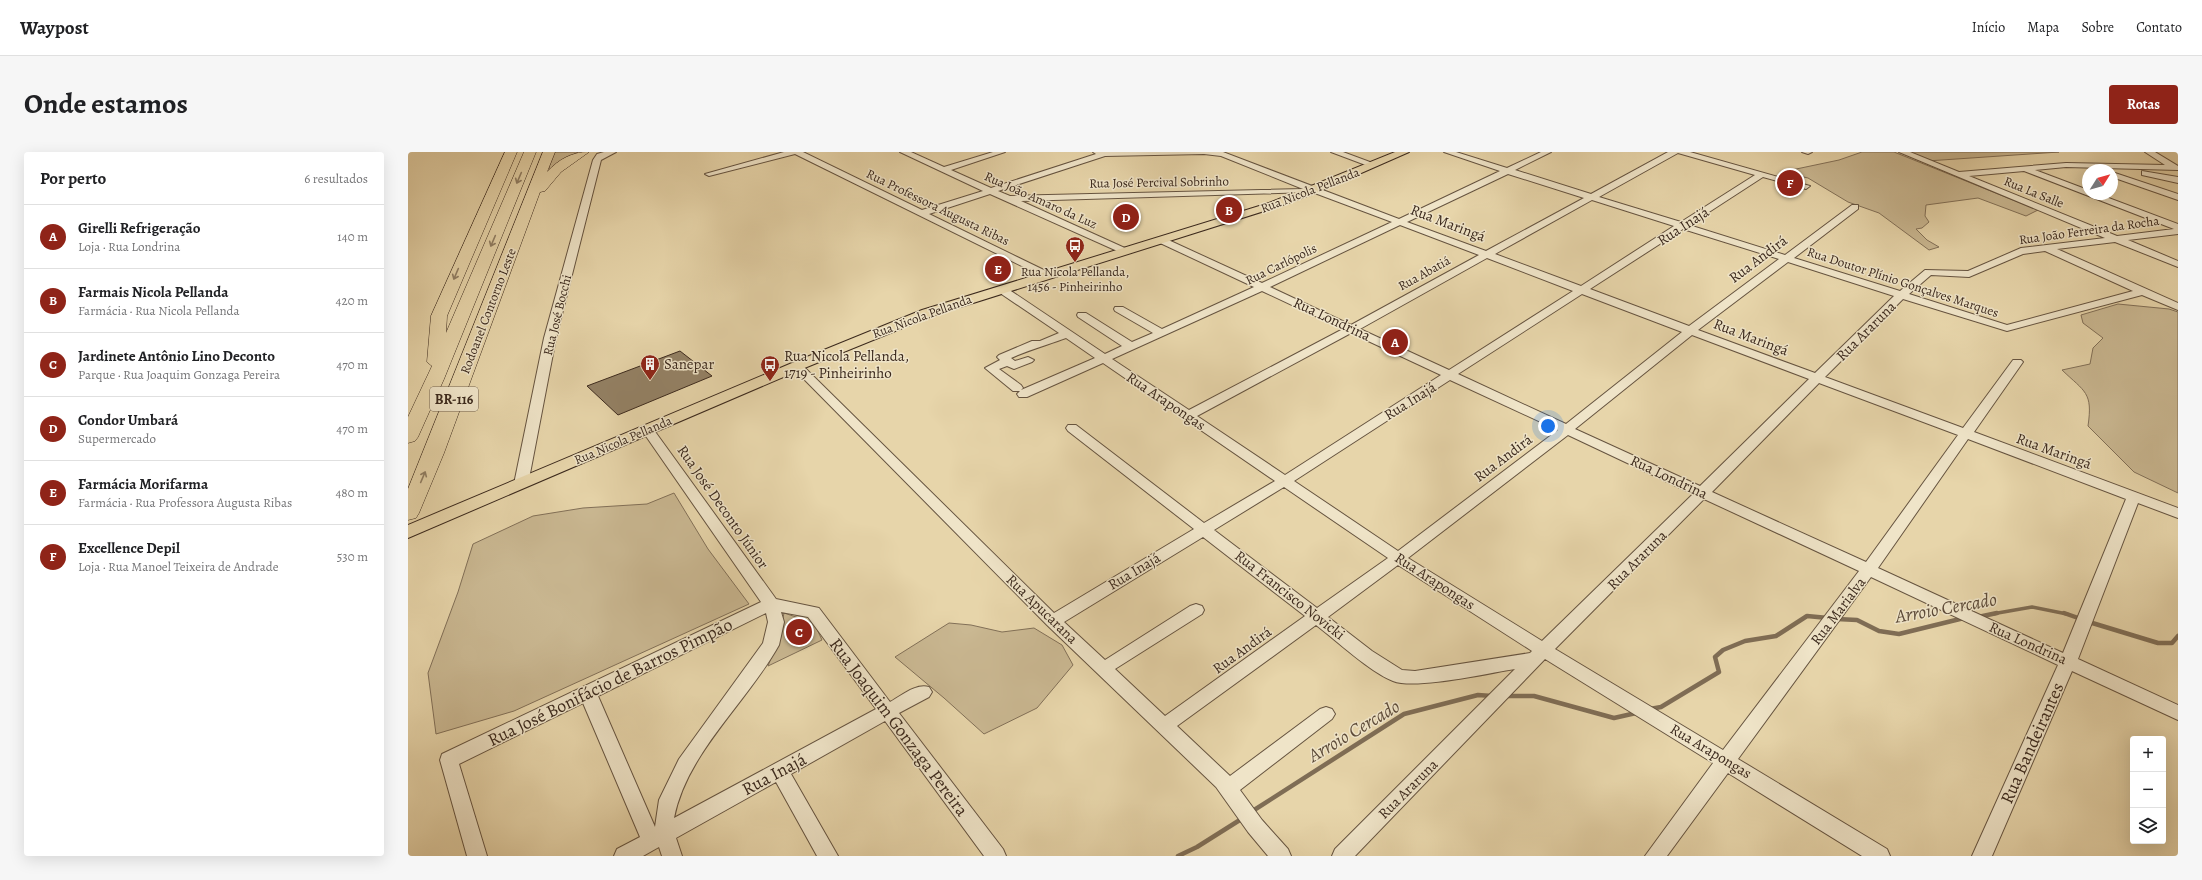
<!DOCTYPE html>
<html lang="pt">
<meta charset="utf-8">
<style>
body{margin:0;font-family:Alegreya,serif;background:#f6f6f6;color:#202124}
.controls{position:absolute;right:12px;bottom:12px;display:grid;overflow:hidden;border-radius:4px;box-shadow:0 4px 16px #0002}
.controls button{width:36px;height:36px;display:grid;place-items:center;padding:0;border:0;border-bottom:1px solid #e0e0e0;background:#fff;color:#202124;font:20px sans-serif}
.compass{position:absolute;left:1674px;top:12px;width:36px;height:36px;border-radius:50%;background:#fff;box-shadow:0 4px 16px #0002;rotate:53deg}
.you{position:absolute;left:1140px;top:274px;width:14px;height:14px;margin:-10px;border:3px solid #fff;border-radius:50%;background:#1a73e8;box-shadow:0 0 0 6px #1a73e833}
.badge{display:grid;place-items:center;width:26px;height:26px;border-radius:50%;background:#8f2418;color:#fff;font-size:13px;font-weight:700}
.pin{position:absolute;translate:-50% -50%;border:2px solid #fff;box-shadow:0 1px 4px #0006}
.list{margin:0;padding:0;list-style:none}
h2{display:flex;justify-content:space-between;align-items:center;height:52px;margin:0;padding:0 16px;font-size:17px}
h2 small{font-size:13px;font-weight:400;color:#757577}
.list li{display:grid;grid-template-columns:26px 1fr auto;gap:12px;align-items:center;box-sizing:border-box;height:64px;padding:0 16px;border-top:1px solid #e0e0e0}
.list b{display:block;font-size:15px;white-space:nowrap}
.list p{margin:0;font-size:13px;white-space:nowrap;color:#757577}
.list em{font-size:13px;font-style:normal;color:#757577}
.icon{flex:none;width:22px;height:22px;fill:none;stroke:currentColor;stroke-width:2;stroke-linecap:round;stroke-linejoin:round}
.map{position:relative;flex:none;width:1770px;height:704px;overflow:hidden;border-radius:4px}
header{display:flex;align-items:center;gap:24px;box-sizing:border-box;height:56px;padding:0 20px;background:#fff;border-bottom:1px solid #e0e0e0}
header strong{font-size:19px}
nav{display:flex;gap:22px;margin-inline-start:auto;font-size:14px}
.intro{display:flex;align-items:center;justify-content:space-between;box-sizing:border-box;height:96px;padding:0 24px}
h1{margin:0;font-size:28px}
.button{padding:10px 18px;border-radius:4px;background:#8f2418;color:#fff;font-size:14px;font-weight:700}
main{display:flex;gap:24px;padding:0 24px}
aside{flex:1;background:#fff;border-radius:4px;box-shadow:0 4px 16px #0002}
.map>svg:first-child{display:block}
.green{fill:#cab892;stroke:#827058}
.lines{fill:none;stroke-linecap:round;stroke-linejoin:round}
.stream-far1{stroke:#7f6d55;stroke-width:3.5}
.stream{stroke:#7f6d55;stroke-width:4.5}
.building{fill:#948266;stroke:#3b291d}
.minor-casing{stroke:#665440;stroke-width:2}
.major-casing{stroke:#3b291d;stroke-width:2}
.highway-casing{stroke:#3b291d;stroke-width:1}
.minor{fill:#efe4c8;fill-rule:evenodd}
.major{fill:#e7d5aa;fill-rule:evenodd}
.highway{fill:#e7d5aa;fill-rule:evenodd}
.oneway{stroke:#917f64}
.labels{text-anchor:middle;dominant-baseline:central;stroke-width:3;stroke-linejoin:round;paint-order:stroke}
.far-street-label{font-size:13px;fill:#3b291d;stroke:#efe4c8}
.far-poi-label{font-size:13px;fill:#3b291d;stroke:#efe4c8}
.shield{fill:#efe4c8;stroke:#716150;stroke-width:1}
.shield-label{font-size:14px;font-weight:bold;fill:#3b291d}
.street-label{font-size:15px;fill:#3b291d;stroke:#efe4c8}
.poi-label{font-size:15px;fill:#3b291d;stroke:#efe4c8;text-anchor:start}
.near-street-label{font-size:18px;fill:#3b291d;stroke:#efe4c8}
.near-water-label{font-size:19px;font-style:italic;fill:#5d4b39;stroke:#efe4c8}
</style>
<header>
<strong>Waypost</strong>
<nav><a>Início</a><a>Mapa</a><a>Sobre</a><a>Contato</a></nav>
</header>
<div class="intro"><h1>Onde estamos</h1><a class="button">Rotas</a></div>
<main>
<aside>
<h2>Por perto<small>6 resultados</small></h2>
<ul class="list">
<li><span class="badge">A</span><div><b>Girelli Refrigeração</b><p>Loja · Rua Londrina</p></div><em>140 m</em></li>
<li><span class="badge">B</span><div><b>Farmais Nicola Pellanda</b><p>Farmácia · Rua Nicola Pellanda</p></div><em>420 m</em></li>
<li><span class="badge">C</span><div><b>Jardinete Antônio Lino Deconto</b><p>Parque · Rua Joaquim Gonzaga Pereira</p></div><em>470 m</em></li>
<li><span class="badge">D</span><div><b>Condor Umbará</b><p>Supermercado</p></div><em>470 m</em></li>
<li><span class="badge">E</span><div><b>Farmácia Morifarma</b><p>Farmácia · Rua Professora Augusta Ribas</p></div><em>480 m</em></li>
<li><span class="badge">F</span><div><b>Excellence Depil</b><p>Loja · Rua Manoel Teixeira de Andrade</p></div><em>530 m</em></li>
</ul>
</aside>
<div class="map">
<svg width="1770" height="704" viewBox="0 0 1770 704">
<rect width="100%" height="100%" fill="#e7d5aa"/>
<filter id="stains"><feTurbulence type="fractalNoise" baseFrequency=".005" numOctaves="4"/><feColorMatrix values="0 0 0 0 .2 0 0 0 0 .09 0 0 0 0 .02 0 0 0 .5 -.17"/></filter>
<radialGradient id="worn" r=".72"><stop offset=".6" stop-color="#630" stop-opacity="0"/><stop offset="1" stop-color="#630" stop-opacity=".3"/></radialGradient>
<path class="green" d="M147 0H170L142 17 141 15Z
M1454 0H1486L1630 58 1618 64 1570 46 1518 53 1517 64 1521 70 1514 76 1508 77 1519 88 1531 95 1521 98 1471 61 1440 50 1400 26 1374 20 1431 8Z
M1498 0H1651L1519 9Z
M1710 152 1761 157 1770 160V341L1726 320 1680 274C1685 240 1677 240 1654 218L1682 212 1685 196 1695 186 1675 171 1673 163Z
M266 341 300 397 341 452 106 559 28 582 20 521 50 440 65 392 125 364 175 356 239 352Z
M376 461 406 471 414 488 360 514 370 488Z
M541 471 563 473 594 480 626 476 654 493 665 513 629 556 576 582 536 546 487 505Z"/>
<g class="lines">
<path class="stream-far1" d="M1584 462 1624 455 1659 462"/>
<path class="stream" d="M1656 461 1673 467
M1570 465 1589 461
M1429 467 1449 468 1471 479 1491 482 1556 466
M1681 470 1750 491H1764L1770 484
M1098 544H1126L1206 566 1228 561
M1242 557 1253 555 1311 520 1307 505 1315 498 1337 489 1368 484 1399 464 1420 466
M843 660 996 562 1070 543 1084 544
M770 704 789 695 835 666"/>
</g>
<path class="building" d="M591 111 604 118 590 123 577 116Z
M272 199 304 224 210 263 179 234Z"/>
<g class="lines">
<defs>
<path id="minor" d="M196 0H208L193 8 148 186 120 332 113 336 106 332 136 186 185 8 189 2Z
M376 0H395L514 58 575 39 492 0H503L536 15 585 0H597L543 18 583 36 688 2 685 0H815L991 67 1092 19 1036 0H1048L1099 16 1133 0H1143L1107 18 1183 42 1260 0H1282L1402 34 1398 37 1355 25 1281 73 1377 103 1444 53H1450V57L1386 106 1492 139 1517 118 1560 119 1613 96 1697 86 1491 0H1502L1551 20 1658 11 1757 13 1737 0H1747L1770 14V18L1658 15 1627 18 1680 38V42H1690L1770 72V82L1720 88 1770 109V115L1707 90 1649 97 1770 151V158L1734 143 1599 179 1495 147 1417 225 1555 276 1605 208H1613L1615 210 1566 280 1770 356V366L1730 351 1670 507 1770 553V568L1664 519 1584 704H1564L1650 513 1463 425 1330 607 1479 697 1482 704H1454L1320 621 1259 704H1237L1305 611 1137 507 947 704H924L927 697 1107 517C1081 521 1007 538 985 529 962 520 929 489 908 473L769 574 822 624 912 557 918 555 924 557 927 562 924 567 832 638 854 668 880 697 883 704H860L840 680 808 635 639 473 383 214 389 211 393 212 646 461 786 377 660 279 658 276 660 273H668L796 371 867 329 695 211 619 245H611L609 242 612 239H605L577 216 592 208 589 205 591 203 624 189H632L651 181 589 139V135H597L697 202 714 194 670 165 669 163 670 161H678L724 190 745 181 707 159 706 157 707 155H715L754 177 846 135 750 90V86H756L854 131 984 70 904 40 613 49 719 97 721 99 716 102 582 42 521 62 642 121V125L638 126 387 2 301 24 297 22ZM1270 1 1347 23 1273 70 1191 45ZM796 2 813 4 895 37 602 44 590 39 697 4ZM1616 19 1766 77 1709 84 1561 24ZM1100 22 1176 46 1078 99 999 70ZM1184 48 1266 74 1173 134 1087 102ZM992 73 1071 103 943 173 862 135ZM1275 77 1371 107 1281 174 1182 137ZM1637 99 1725 139 1599 173 1501 142 1523 123 1561 125 1615 102ZM1079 106 1165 139 1041 218 952 177ZM1380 110 1486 144 1407 221 1290 178ZM854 139 935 177 781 258 704 207ZM1174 142 1274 180 1158 272 1050 222ZM943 181 1033 223 877 323 789 264ZM1284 183 1401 227 1292 334 1167 277ZM658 186 687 206 613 238 615 236 613 233 591 217 599 214 606 217 624 210 626 208 620 205 607 209 603 206C621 198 639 193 658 186ZM1042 228 1150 278 990 399 886 329ZM1411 231 1550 283 1458 410 1304 340ZM1160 283 1285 342 1134 489 1000 406ZM1560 287 1718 347 1655 501 1470 416ZM876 335 980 406 909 456 806 378ZM1296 347 1451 419 1315 598 1147 497ZM795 385 897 464 757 564 707 517 794 462 796 458 794 454 788 452 782 454 697 508 656 470ZM990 413 1124 499 1122 501 1007 519 994 518 964 499 920 465Z
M923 0H935L970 13 963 15Z
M1394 0H1404L1400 2Z
M1734 19 1770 25V31L1734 23Z
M1704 20 1770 42V48L1704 25Z
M239 273 243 274 368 447 411 456 482 550C493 544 508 531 521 535L524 540 521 545 491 561 595 697 598 704H576L477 569 383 622 430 704H409L368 630 268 686 274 704H254L251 695 235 704H206L209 697 232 685 175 551 51 612 79 704H59L32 608 34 602 353 450 233 277ZM373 460 400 465 468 557 266 666C279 600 339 551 371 493L376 470ZM358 461 360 470 355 491 271 607 251 648 247 675 190 544Z"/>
<path id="major" d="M987 0H1001L910 40 869 55 524 164 394 217 0 386V373L384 211 514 158 861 51Z"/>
<path id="highway" d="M97 0H109L39 164 38 181 116 0H128L36 227 10 285 7 289 0 291V265L24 214 19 210 23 164Z
M135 0H147L139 20C151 7 164 0 181 0L153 20 137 39 132 40 36 301 11 361 8 366 0 368V337Z"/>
</defs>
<use href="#minor" class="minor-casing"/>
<use href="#major" class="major-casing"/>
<use href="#highway" class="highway-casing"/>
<use href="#minor" class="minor"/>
<use href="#major" class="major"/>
<use href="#highway" class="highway"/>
</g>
<defs><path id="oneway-shaft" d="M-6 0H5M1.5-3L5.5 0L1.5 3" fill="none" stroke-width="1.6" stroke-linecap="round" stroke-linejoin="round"/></defs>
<g class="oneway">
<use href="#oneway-shaft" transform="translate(111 26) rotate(113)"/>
<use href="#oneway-shaft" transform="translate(85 89) rotate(113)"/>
<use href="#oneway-shaft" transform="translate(48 122) rotate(113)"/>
<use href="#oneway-shaft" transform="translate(15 325) rotate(-67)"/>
</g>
<defs>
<symbol id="bus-pin" viewBox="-11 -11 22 30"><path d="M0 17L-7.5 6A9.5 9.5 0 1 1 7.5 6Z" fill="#8f2418" stroke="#efe4c8"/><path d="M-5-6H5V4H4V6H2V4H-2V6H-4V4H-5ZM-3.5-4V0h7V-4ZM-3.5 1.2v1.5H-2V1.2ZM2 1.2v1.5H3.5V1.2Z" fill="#fff"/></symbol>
<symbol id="building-pin" viewBox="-11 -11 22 30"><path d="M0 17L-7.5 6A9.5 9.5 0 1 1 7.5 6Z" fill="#8f2418" stroke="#efe4c8"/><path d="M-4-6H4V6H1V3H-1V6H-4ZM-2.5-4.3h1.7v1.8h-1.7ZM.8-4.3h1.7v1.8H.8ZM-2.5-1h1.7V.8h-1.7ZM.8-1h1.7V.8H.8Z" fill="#fff"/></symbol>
</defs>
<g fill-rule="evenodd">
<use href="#bus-pin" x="656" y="83" width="22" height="30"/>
<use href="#building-pin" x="231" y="201" width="22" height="30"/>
<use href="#bus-pin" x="351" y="202" width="22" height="30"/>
</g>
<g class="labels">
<g class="far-street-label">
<text transform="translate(751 30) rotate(-1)">Rua José Percival Sobrinho</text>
<text transform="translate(902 38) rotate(-21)">Rua Nicola Pellanda</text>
<text transform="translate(1626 40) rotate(22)">Rua La Salle</text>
<text transform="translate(633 48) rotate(24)">Rua João Amaro da Luz</text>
<text transform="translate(530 55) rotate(26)">Rua Professora Augusta Ribas</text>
<text transform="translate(1681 78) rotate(-8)">Rua João Ferreira da Rocha</text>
<text transform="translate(873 112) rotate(-26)">Rua Carlópolis</text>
<text transform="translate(1016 121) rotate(-29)">Rua Abatiá</text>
<text transform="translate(1495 130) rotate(18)">Rua Doutor Plínio Gonçalves Marques</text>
<text transform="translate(80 159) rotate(-69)">Rodoanel Contorno Leste</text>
<text transform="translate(149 163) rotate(-76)">Rua José Bocchi</text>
<text transform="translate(514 164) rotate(-20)">Rua Nicola Pellanda</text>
<text transform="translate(215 288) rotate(-23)">Rua Nicola Pellanda</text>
</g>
<g class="far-poi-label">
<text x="667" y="119">Rua Nicola Pellanda,<tspan x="667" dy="15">1456 - Pinheirinho</tspan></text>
</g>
<rect class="shield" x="22" y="235" width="48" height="24" rx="3"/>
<g class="shield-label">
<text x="46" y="247">BR-116</text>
</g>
<g class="street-label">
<text transform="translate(1040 71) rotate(21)">Rua Maringá</text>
<text transform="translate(1275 74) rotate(-33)">Rua Inajá</text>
<text transform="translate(1350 107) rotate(-37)">Rua Andirá</text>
<text transform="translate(924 167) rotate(25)">Rua Londrina</text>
<text transform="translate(1458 179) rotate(-45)">Rua Araruna</text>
<text transform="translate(1343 185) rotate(21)">Rua Maringá</text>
<text transform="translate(758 249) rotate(34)">Rua Arapongas</text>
<text transform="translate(1002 249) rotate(-32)">Rua Inajá</text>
<text transform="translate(1646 299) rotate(20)">Rua Maringá</text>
<text transform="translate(1095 306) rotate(-37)">Rua Andirá</text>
<text transform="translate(1261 325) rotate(25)">Rua Londrina</text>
<text transform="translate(315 355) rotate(55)">Rua José Deconto Júnior</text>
<text transform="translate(1229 408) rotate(-45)">Rua Araruna</text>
<text transform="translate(726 419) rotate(-31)">Rua Inajá</text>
<text transform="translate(1027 429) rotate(33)">Rua Arapongas</text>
<text transform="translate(882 443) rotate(38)">Rua Francisco Novicki</text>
<text transform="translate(634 457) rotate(44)">Rua Apucarana</text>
<text transform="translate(1430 459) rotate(-53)">Rua Marialva</text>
<text transform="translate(1620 491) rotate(24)">Rua Londrina</text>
<text transform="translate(834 498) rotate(-36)">Rua Andirá</text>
<text transform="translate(1303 599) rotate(31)">Rua Arapongas</text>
<text transform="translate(1000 637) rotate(-45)">Rua Araruna</text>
</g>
<g class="poi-label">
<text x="376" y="204">Rua Nicola Pellanda,<tspan x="376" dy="17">1719 - Pinheirinho</tspan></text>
<text x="256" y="212">Sanepar</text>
</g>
<g class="near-street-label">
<text transform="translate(202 530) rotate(-26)">Rua José Bonifácio de Barros Pimpão</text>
<text transform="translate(491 575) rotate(53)">Rua Joaquim Gonzaga Pereira</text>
<text transform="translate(1624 591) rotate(-66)">Rua Bandeirantes</text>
<text transform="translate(366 622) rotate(-28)">Rua Inajá</text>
</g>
<g class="near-water-label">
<text transform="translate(1538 456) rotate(-10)">Arroio Cercado</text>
<text transform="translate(946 579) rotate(-31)">Arroio Cercado</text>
</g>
</g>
<rect width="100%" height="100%" filter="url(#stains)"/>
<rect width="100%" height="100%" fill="url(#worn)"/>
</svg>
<div class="controls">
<button>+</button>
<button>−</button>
<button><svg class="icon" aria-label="layers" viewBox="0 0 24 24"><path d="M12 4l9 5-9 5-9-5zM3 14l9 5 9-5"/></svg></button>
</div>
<svg class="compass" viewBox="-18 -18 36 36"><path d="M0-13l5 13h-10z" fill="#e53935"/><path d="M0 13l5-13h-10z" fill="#757577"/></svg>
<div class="you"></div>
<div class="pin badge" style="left:987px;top:190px">A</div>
<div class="pin badge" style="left:821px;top:58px">B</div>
<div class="pin badge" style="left:391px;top:480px">C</div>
<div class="pin badge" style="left:718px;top:65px">D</div>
<div class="pin badge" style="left:590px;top:117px">E</div>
<div class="pin badge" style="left:1382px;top:31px">F</div>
</div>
</main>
